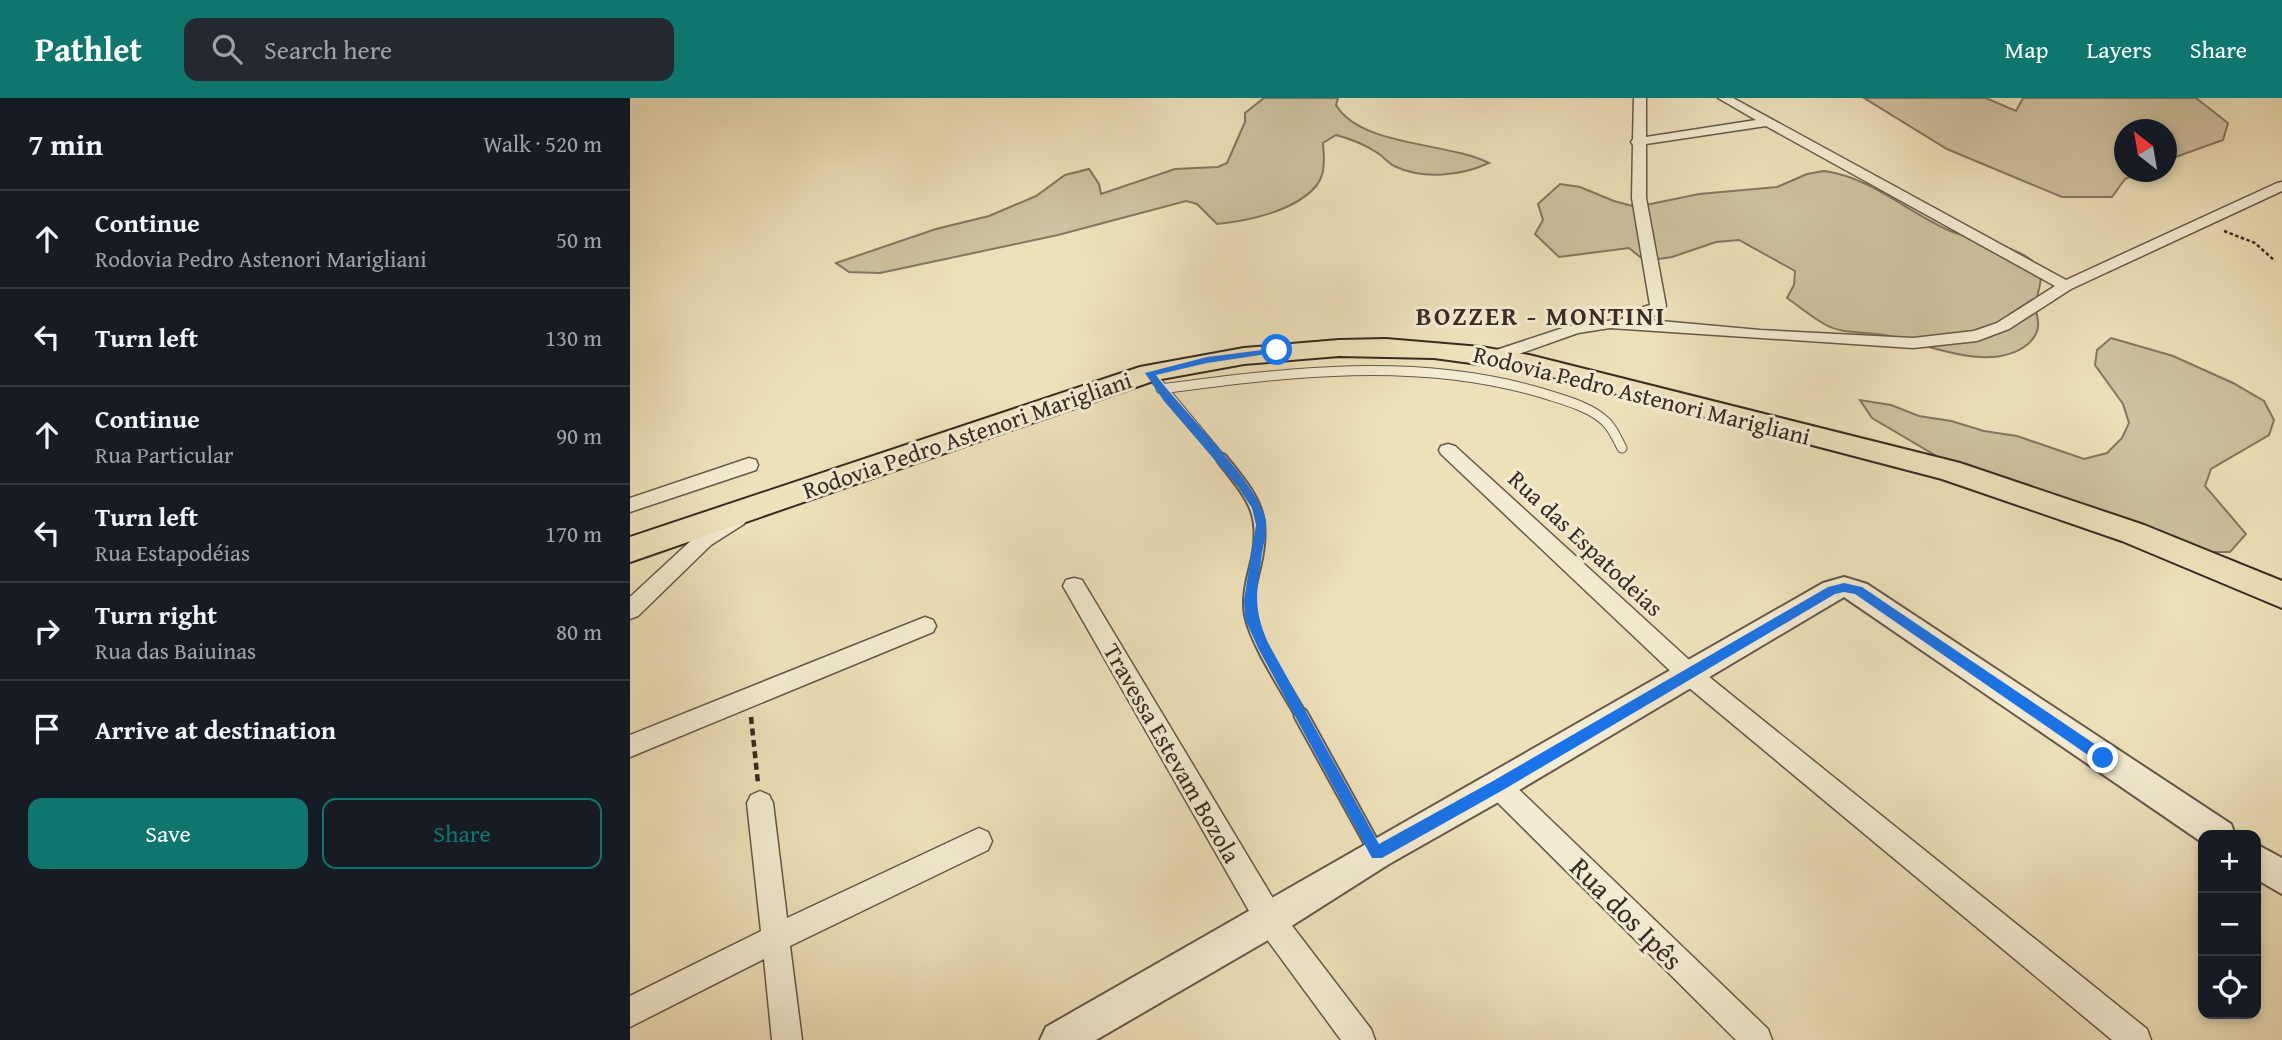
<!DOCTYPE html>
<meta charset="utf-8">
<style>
body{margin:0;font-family:"Gentium Book Plus",serif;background:#242831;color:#f1f3f6}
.controls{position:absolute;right:21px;bottom:21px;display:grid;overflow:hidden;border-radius:14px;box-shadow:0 4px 10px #0003}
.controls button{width:63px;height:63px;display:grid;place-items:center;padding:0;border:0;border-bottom:2px solid #363941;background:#171b24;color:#f1f3f6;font:35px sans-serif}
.compass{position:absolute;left:1484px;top:21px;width:63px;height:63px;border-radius:50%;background:#171b24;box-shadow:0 4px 10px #0003;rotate:329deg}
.stop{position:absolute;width:21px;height:21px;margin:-16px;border:5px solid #1a73e8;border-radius:50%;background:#fff}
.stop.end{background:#1a73e8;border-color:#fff;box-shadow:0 2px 7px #0008}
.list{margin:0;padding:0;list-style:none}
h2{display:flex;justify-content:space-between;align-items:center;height:91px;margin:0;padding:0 28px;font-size:30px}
h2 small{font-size:23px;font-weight:400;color:#9ea1a6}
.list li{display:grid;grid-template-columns:46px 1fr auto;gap:21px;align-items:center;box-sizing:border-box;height:98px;padding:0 28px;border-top:2px solid #363941}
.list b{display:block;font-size:26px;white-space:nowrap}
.list p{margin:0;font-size:23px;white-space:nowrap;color:#9ea1a6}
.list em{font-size:23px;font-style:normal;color:#9ea1a6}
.actions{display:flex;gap:14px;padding:21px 28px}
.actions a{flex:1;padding:16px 0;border:2px solid #0f766e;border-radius:14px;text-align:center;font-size:24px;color:#0f766e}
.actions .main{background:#0f766e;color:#fff}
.icon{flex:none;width:38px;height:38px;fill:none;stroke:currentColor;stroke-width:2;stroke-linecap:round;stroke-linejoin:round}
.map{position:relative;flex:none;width:1652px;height:942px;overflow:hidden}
header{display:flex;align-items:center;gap:42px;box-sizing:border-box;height:98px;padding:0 35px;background:#0f766e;color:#fff}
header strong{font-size:33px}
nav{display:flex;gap:38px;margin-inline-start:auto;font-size:24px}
.search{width:490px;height:63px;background:#242831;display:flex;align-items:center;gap:18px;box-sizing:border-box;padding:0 24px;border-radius:14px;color:#9ea1a6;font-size:26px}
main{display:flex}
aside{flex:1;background:#171b24}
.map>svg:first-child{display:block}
.green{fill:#cfc2a0;stroke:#847662;stroke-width:2}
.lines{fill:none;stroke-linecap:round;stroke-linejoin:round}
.service-far2-casing{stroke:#66584a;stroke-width:11}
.service-far1-casing{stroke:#66584a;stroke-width:14}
.service-casing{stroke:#66584a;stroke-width:17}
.minor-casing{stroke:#66584a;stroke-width:3}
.tertiary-casing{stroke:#66584a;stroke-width:4}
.primary-casing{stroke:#392a24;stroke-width:4}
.path-far1{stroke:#392a24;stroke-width:2.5;stroke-dasharray:3.5 2.5;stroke-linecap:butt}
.path{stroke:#392a24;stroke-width:4.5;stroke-dasharray:7 4.5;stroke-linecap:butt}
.service-far2{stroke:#f4ecd2;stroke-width:9}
.service-far1{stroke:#f4ecd2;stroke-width:10}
.service{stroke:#f4ecd2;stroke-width:13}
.minor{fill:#f4ecd2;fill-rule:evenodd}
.tertiary{fill:#f4ecd2;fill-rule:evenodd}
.primary{fill:#eee1ba;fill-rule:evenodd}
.route{fill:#1a73e8}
.labels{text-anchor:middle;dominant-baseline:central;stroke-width:6;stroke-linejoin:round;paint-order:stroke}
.street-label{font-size:24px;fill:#392a24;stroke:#f4ecd2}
.far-district-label{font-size:26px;font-weight:bold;letter-spacing:2px;fill:#392a24;stroke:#f4ecd2}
.near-street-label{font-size:28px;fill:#392a24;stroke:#f4ecd2}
</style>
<header>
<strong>Pathlet</strong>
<div class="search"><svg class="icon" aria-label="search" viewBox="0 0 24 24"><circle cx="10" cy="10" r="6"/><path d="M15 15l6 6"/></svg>Search here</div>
<nav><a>Map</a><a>Layers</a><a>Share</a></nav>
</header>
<main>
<aside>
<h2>7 min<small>Walk · 520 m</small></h2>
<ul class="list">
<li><svg class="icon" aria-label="ahead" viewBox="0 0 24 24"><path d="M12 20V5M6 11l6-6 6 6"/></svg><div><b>Continue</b><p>Rodovia Pedro Astenori Marigliani</p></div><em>50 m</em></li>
<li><svg class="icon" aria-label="left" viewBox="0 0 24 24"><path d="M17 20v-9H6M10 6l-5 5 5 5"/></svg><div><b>Turn left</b></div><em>130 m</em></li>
<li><svg class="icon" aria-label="ahead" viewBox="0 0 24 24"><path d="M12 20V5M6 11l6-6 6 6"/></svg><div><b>Continue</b><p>Rua Particular</p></div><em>90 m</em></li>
<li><svg class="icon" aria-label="left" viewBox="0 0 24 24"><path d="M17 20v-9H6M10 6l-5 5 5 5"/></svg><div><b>Turn left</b><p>Rua Estapodéias</p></div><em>170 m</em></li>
<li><svg class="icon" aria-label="right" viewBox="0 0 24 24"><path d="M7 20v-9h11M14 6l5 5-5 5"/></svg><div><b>Turn right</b><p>Rua das Baiuinas</p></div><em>80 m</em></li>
<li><svg class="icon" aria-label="arrive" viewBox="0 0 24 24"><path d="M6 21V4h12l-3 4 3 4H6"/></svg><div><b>Arrive at destination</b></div></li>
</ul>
<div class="actions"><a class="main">Save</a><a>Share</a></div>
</aside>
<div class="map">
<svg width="1652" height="942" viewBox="0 0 1652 942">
<rect width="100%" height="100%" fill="#eee1ba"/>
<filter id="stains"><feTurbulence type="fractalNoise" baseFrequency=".00286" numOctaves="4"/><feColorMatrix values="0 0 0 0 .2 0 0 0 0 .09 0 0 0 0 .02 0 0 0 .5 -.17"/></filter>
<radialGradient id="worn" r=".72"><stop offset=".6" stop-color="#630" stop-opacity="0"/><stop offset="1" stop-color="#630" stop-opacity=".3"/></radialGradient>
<path class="green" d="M634 0H708L706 7C731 49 818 44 859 65 830 78 794 82 764 68 757 64 753 58 746 54 734 46 721 41 706 37L693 45C694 59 696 74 687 87 666 113 618 123 587 126L567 106 556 103 428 137 250 175 219 174 206 165 306 131 359 118 406 98 435 77 459 71 469 86 471 96 545 71 588 69 597 65 615 24V15Z
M1234 0H1356L1386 13 1393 0H1566L1598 25 1593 42 1537 62 1536 32H1494V74H1511L1495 81 1482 99H1432L1317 51Z
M1194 73C1240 79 1276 113 1318 132 1342 143 1389 146 1406 167 1418 181 1403 198 1406 213 1410 227 1409 236 1398 246 1360 277 1296 245 1254 237 1237 234 1212 236 1196 227 1183 220 1170 209 1157 200L1164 187 1165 173 1109 142 1086 144 1042 159 1015 163 999 150 929 159 905 136 913 122 908 106 930 86 950 89 984 103 1006 109 1069 96 1147 89 1177 76Z
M1481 240 1543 258 1603 285 1634 303 1644 322 1639 337 1581 371 1575 388 1616 436 1600 454H1564L1332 373 1242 320 1230 302 1261 307 1289 318 1321 323 1354 333 1387 338 1454 361 1477 355 1492 340 1499 325 1493 306 1465 267 1467 252Z"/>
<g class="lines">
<defs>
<path id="service-far2" d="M520 275 593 363
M531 291C658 274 787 258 912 295 933 302 959 308 975 323 983 330 987 341 992 350"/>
<path id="service-far1" d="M592 361C624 401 638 417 625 469 621 485 617 501 620 517 626 546 657 592 672 619"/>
<path id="service" d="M671 617 747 755"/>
<path id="minor" d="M1004 0H1016V39L1126 22 1088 0H1103L1436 182 1647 85 1652 84V93L1441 191 1379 231 1347 243 1283 250 980 230 948 235 872 262H860L858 258 860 254 939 228 993 221V215L1020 207 1002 100 1003 47 1001 44 1003 41ZM1136 28 1425 188 1367 225 1344 233 1283 240 1130 232 1008 221 1026 217 1036 208 1016 100V46Z
M818 346 825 348 1068 570 1517 931 1521 942H1482L1052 584 811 356 809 352 811 348Z
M119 360 126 362 128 367 126 372 0 414V400Z
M107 414 114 416 117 421 114 426 81 447 8 518 0 521V499L67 437Z
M444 480 452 482 650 812 741 931 745 942H711L630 832 433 488 436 482Z
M295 519 303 522 306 528 303 534 0 659V637Z
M868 676 877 680 1138 931 1142 942H1106L859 696 855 688 859 680Z
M130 693 139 697 143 705 157 820 349 730 358 734 362 743 358 752 160 848 172 942H142L134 861 0 929V898L131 833 117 705 121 697Z"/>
<path id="tertiary" d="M1214 479 1237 486 1601 726 1605 737H1573V745L1214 499 879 698 759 766 652 834 466 942H410L416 929 1193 485Z
M1626 746 1652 760V796L1626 781Z"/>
<path id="primary" d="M756 241 851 249 899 257 1330 365 1514 427 1652 483V510L1492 443 1312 381 899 273 804 260 709 258 614 266 526 282 0 464V439L510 269 614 250 709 242Z"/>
</defs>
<use href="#service-far2" class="service-far2-casing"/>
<use href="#service-far1" class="service-far1-casing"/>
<use href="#service" class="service-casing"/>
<use href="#minor" class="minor-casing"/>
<use href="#tertiary" class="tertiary-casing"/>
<use href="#primary" class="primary-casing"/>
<path class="path-far1" d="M1594 133 1625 145 1645 163"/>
<path class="path" d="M121 619 128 685"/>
<use href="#service-far2" class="service-far2"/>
<use href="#service-far1" class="service-far1"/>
<use href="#service" class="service"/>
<use href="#minor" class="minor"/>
<use href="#tertiary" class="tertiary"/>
<use href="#primary" class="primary"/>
</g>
<path class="route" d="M647 250 652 252 650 254 577 265 526 277C552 313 629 385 636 423 637 433 634 445 632 455 627 493 622 508 638 545L749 746 863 683 1198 489 1214 485 1232 489 1478 655V664H1468L1225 496 1214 494 1205 496 873 692 752 760H742L628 550 615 521 614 502 626 427 622 410 608 389 534 303 515 275 577 259Z"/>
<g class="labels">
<g class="street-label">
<text transform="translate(1012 297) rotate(14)">Rodovia Pedro Astenori Marigliani</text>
<text transform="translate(337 337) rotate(-19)">Rodovia Pedro Astenori Marigliani</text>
<text transform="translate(956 445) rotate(43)">Rua das Espatodeias</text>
<text transform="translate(542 655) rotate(60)">Travessa Estevam Bozola</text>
</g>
<g class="far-district-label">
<text x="911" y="217">BOZZER - MONTINI</text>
</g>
<g class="near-street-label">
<text transform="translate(997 815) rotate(45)">Rua dos Ipês</text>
</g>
</g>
<rect width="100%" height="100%" filter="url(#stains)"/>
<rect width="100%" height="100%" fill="url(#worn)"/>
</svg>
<div class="controls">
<button>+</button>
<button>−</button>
<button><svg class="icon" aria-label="locate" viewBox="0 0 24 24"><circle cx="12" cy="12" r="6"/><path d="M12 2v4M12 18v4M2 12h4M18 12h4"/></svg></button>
</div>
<svg class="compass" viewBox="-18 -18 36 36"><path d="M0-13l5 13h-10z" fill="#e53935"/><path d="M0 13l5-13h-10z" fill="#9ea1a6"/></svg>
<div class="stop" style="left:647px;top:252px"></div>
<div class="stop end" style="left:1473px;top:660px"></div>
</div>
</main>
